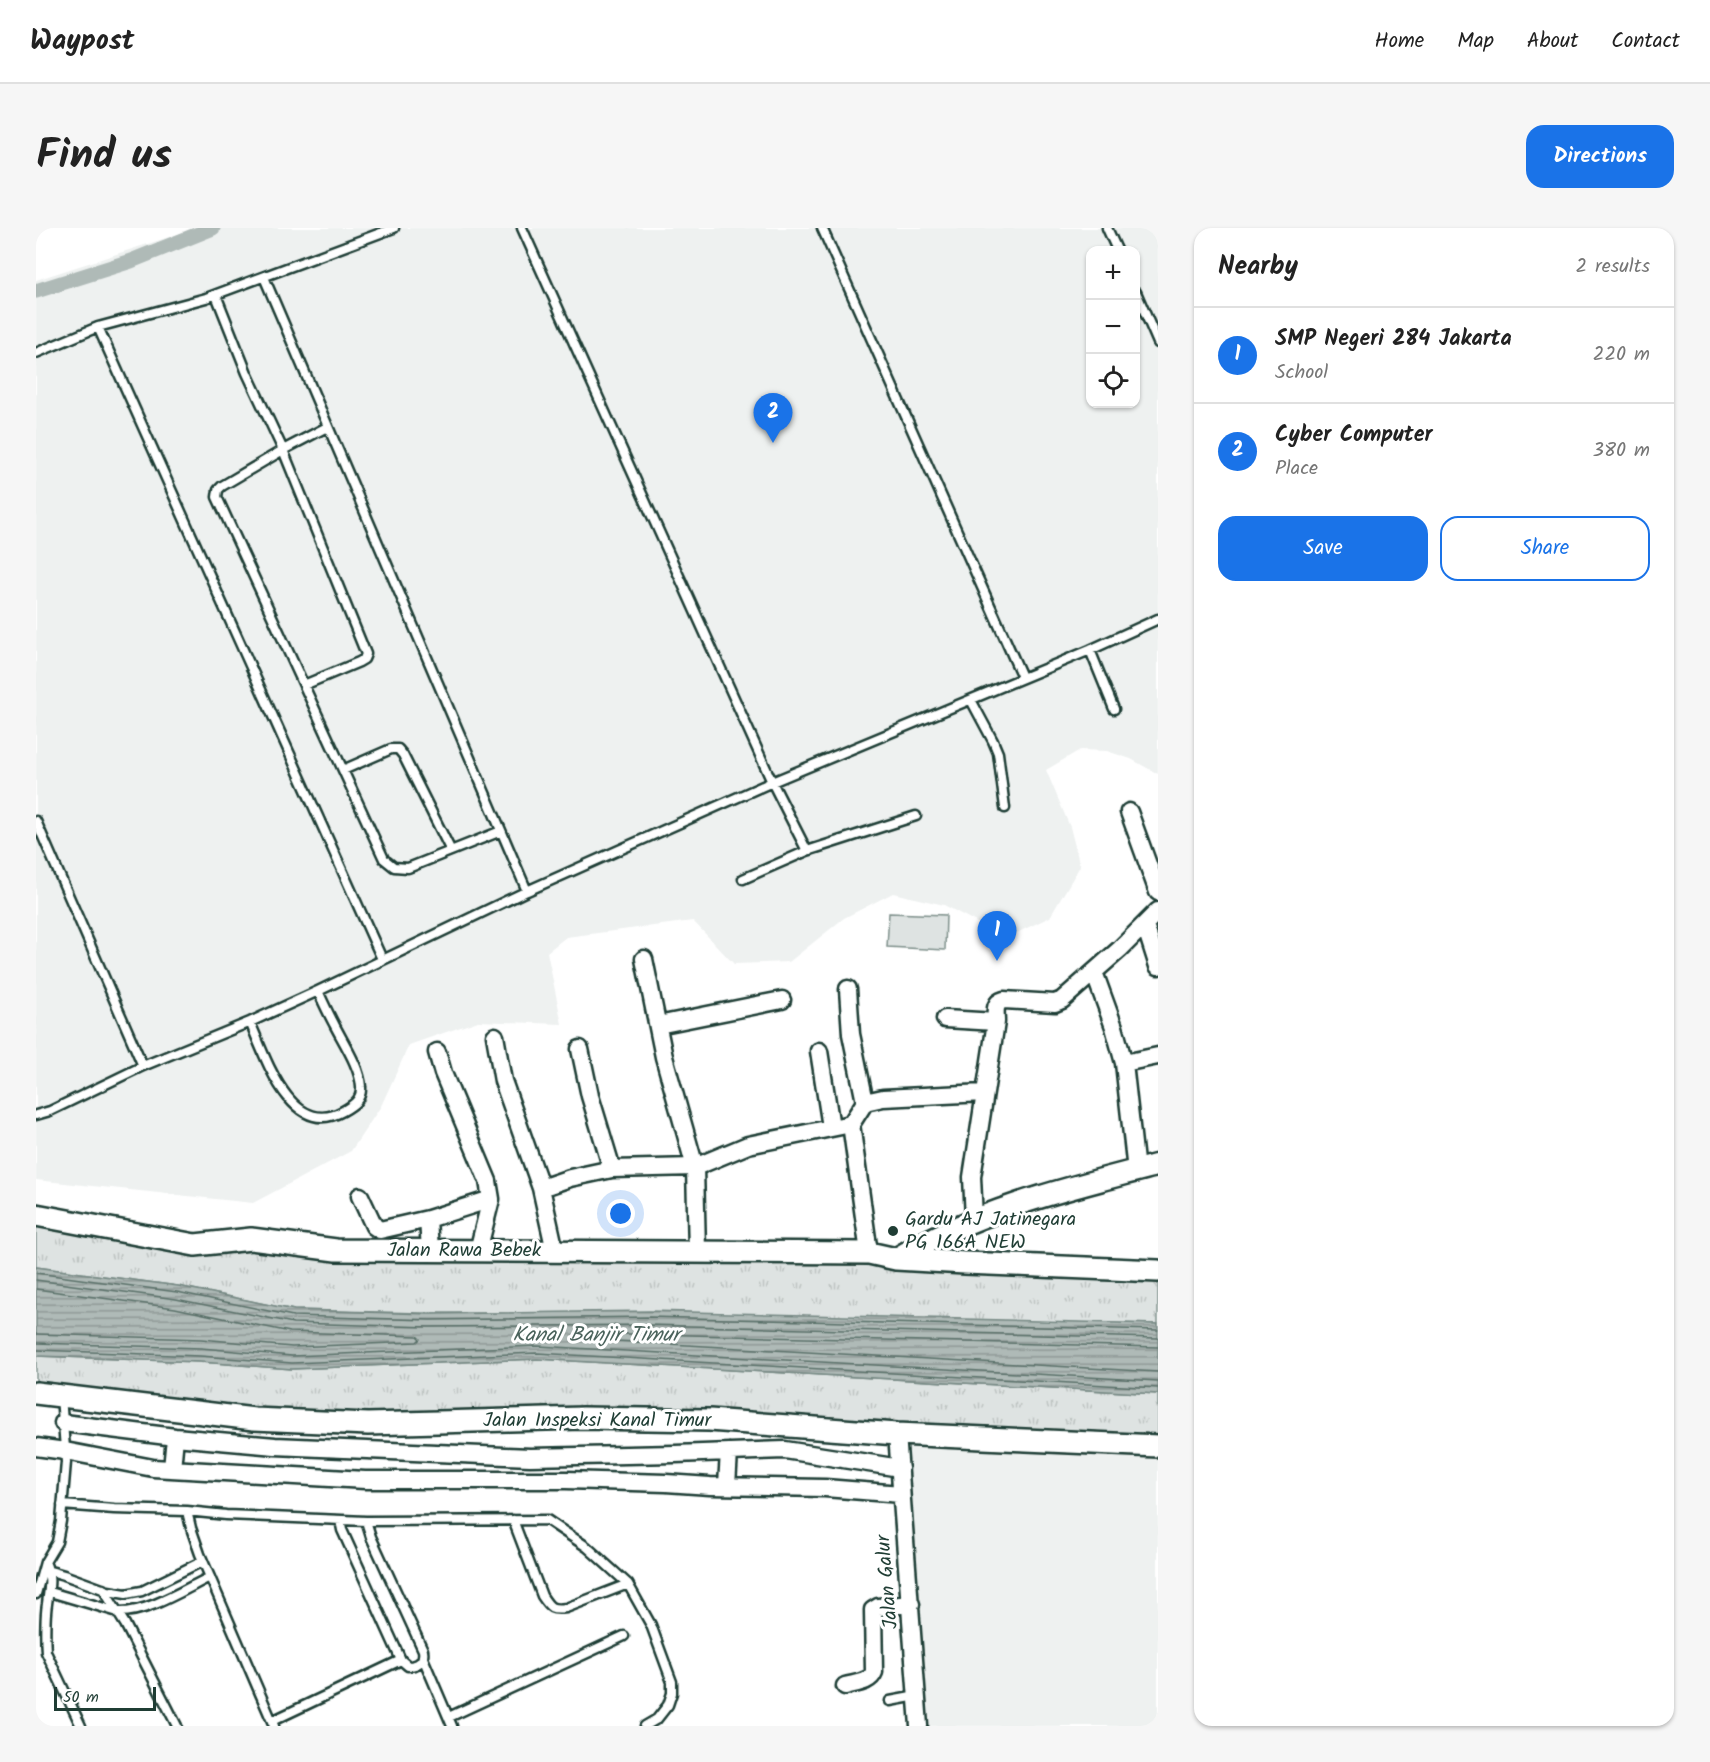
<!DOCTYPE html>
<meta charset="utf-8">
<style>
body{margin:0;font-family:Kalam,sans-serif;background:#f6f6f6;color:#222}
.controls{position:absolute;right:18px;top:18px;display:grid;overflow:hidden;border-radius:12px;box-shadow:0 2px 4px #0004}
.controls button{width:54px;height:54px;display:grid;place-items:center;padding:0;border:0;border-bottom:2px solid #e0e0e0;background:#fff;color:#222;font:30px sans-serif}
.scale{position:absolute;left:18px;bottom:15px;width:102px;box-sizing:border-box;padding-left:6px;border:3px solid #1f3d34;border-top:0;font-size:16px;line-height:21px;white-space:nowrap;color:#1f3d34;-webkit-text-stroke:4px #fff;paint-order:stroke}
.you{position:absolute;left:585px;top:986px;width:21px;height:21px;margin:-15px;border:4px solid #fff;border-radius:50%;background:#1a73e8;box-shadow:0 0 0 9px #1a73e833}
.badge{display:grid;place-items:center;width:39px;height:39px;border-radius:50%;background:#1a73e8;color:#fff;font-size:20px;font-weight:700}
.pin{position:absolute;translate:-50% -50px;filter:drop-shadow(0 2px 3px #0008)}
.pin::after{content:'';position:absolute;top:32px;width:21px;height:18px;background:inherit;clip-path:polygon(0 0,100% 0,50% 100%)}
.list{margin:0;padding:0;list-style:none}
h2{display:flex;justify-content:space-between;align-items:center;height:78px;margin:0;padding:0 24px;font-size:26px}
h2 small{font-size:20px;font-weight:400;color:#767676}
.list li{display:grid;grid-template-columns:39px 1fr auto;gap:18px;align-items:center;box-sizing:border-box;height:96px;padding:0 24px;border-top:2px solid #e0e0e0}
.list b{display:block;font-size:22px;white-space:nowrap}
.list p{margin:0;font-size:20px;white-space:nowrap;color:#767676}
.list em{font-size:20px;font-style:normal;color:#767676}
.actions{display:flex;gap:12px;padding:18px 24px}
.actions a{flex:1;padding:14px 0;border:2px solid #1a73e8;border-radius:18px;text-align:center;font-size:21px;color:#1a73e8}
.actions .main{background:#1a73e8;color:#fff}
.icon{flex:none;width:33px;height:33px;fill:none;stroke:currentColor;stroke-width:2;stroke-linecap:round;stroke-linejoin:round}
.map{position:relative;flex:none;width:1122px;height:1498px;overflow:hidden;border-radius:18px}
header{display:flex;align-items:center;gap:36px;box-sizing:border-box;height:84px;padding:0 30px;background:#fff;border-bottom:2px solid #e0e0e0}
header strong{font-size:28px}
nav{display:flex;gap:33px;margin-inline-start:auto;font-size:21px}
.intro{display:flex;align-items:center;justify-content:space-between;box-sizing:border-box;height:144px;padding:0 36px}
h1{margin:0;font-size:42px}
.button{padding:15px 27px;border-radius:18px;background:#1a73e8;color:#fff;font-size:21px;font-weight:700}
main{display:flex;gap:36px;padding:0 36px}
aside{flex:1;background:#fff;border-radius:18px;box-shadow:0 2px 4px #0004}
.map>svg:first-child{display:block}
.built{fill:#eef1f0;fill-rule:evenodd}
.grass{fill:url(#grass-tufts);stroke:#7e908b;stroke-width:1.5}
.pitch{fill:#dee3e2;stroke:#7e908b;stroke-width:1.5}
.water{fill:url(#water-rules);stroke:#758883;stroke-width:1.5}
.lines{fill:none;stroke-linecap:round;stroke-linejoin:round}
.shore{stroke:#596f68;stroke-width:1.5}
.canal{stroke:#afbab7;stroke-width:15}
.service-casing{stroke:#1f3d34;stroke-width:13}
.minor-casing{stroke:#1f3d34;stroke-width:21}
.tertiary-casing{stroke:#1f3d34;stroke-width:26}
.service{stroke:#fff;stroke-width:8}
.minor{stroke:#fff;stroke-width:16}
.tertiary{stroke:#fff;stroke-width:21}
.poi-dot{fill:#1f3d34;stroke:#fff;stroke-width:2}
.labels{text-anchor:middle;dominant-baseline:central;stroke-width:6;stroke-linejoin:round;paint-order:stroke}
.poi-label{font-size:20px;fill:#1f3d34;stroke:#fff;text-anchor:start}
.street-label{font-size:20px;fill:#1f3d34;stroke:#fff}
.water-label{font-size:21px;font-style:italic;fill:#4a625b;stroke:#fff}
</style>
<header>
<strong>Waypost</strong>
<nav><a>Home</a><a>Map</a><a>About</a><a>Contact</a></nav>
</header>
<div class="intro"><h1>Find us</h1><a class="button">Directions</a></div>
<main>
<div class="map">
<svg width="1122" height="1498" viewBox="0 0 1122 1498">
<defs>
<pattern id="grass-tufts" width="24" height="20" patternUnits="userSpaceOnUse" patternTransform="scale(1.5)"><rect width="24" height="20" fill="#dee3e2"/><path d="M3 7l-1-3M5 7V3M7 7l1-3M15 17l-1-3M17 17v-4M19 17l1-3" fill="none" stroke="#bec4c2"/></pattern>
<pattern id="water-rules" width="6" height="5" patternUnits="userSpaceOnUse" patternTransform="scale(1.5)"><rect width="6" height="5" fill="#afbab7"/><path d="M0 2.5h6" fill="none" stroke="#8e9896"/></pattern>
</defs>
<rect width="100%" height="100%" fill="#fff"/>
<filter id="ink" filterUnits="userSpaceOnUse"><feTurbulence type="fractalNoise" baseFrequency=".0167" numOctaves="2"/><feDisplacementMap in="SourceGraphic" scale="12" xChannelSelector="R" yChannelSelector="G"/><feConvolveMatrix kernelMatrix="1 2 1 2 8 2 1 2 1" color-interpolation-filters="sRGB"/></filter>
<g filter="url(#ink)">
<path class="built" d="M161 0H1122V546L1095 531 1071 523 1044 522 1010 542 1034 599 1044 638 1014 689 970 710 908 677 857 665 808 690 753 734 698 736 657 693 530 709 511 724 526 796 442 793 373 817 345 878 315 923 217 975 0 952V52ZM1054 22H1100V176H1054Z
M871 1211 1122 1221V1498H892L887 1464Z"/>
<path class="grass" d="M0 990 159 1017 1122 1043V1096L453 1085H387L258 1082 142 1058 0 1039Z
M0 1128 164 1134 256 1141 501 1131 1122 1166V1217L832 1204 332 1196 0 1165Z"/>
<path class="pitch" d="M853 685 910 687 909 722 851 719Z"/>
<path class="water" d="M0 1039 142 1058 258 1082 394 1086 613 1083 1122 1096V1166L501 1131 256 1141 164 1134 0 1128Z"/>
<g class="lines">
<path class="shore" d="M0 1045 141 1064 257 1088 394 1092 613 1089 1122 1102
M0 1052 140 1071 257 1095 393 1099 613 1097 1122 1110
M0 1061 139 1080 254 1104 381 1108 384 1111 381 1114 256 1119 165 1111 0 1106
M0 1115 165 1120 256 1128 502 1118 1122 1153
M1122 1119 613 1106H562L560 1109 563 1112 1122 1144
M0 1122 164 1128 256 1135 501 1125 1122 1160"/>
<path class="canal" d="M0 63 95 33 177 0"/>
<defs>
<path id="service" d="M486 0 736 554 771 623 880 588
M786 0 986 449
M1071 0 1081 22
M228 49 491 663
M1100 64 1122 115
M180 67 211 145 247 222 186 258 182 262 181 269 348 631 358 639 372 640 465 603
M62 99 346 731
M0 125 62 99 170 70 358 0
M1054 422 1078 481
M268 457 323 434 328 431 330 426 247 222 291 199
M935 472 957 513 962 525 969 580
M307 542 355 521H362L367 527 415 623
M0 593 107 838
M707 651 771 623
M214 794C229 828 255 912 307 883 316 878 326 872 325 859 324 839 307 814 298 796 292 785 287 774 282 763
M0 887 14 883 107 838 214 794 282 763 491 663 736 554 1054 422 1122 391
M26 1277 78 1281 151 1283
M304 1292 306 1302 365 1432 372 1438C382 1438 389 1433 387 1422L335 1309 330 1293
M477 1292 506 1368C514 1380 515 1382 530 1380L592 1356
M9 1334C16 1349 13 1360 11 1376 9 1388 9 1412 10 1424L45 1498
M14 1343 28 1347 72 1363 90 1366 106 1363 167 1333
M67 1361 89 1396 141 1498
M14 1364 82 1384C112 1385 147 1362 174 1349
M0 1366 9 1334 21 1314 25 1293 30 1234 25 1168
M387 1430 416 1498
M854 1473 881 1468
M413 1489 588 1408
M236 1493 365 1432
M238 1498 164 1326 155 1300 151 1283 190 1287 330 1293 511 1292 551 1319 592 1356 615 1397 636 1454V1465L632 1477 621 1491 609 1498"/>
<path id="minor" d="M1093 584 1122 664
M1109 697 1122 738
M608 731 628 829 659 939 661 1024
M1058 744 1078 799 1088 835 1100 943
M812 761 815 806 829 874
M909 791 960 794
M622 797 746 772
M459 808 467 853 505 960 519 1023
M544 821 554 868 576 941
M783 823 795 899
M401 824 407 845 452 953 455 971 442 1023
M1088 835 1122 828
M505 960 534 950 576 941 659 939 712 917 815 896
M324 968 338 998 344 1002 392 991 455 971
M392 991 394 1022
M938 991 936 949 960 794C960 784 957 775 968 772L1019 775 1026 772 1084 721 1122 683
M833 1025 815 896 829 874 847 870 948 865
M27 1195 139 1209 239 1218 494 1229 639 1226 749 1222 864 1240
M861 1206 883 1498
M0 1219 29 1223 117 1240 329 1252H530L630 1255 674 1258 789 1260 865 1266
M136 1241 139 1209
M691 1257 693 1224
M809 1458C819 1455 834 1455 838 1444L837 1382 842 1379 875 1376"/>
<path id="tertiary" d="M0 987 159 1017 215 1011 300 1022 833 1025 860 1031 929 1035 1122 1043
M860 1031C940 982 1032 960 1122 937
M0 1165 218 1191 332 1196 547 1190 673 1192 861 1206 1122 1218"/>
</defs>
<use href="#service" class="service-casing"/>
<use href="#minor" class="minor-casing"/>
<use href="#tertiary" class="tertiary-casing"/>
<use href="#service" class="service"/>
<use href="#minor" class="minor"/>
<use href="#tertiary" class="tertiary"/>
</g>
</g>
<circle class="poi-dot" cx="857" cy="1003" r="6"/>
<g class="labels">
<g class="poi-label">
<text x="869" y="992">Gardu AJ Jatinegara<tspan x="869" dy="23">PG 166A NEW</tspan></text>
</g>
<g class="street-label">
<text x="428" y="1023">Jalan Rawa Bebek</text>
<text x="561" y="1193">Jalan Inspeksi Kanal Timur</text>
<text transform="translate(852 1354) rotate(-95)">Jalan Galur</text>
</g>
<g class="water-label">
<text x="560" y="1107">Kanal Banjir Timur</text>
</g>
</g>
</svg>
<div class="controls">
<button>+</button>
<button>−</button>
<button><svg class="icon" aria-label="locate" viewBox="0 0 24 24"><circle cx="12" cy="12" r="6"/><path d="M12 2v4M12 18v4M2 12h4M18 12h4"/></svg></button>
</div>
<div class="scale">50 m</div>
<div class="you"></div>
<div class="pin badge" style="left:961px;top:733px">1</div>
<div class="pin badge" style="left:737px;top:215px">2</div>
</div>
<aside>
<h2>Nearby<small>2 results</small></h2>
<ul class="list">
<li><span class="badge">1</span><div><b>SMP Negeri 284 Jakarta</b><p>School</p></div><em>220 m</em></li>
<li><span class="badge">2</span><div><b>Cyber Computer</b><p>Place</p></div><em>380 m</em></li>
</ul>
<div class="actions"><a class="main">Save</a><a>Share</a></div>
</aside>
</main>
